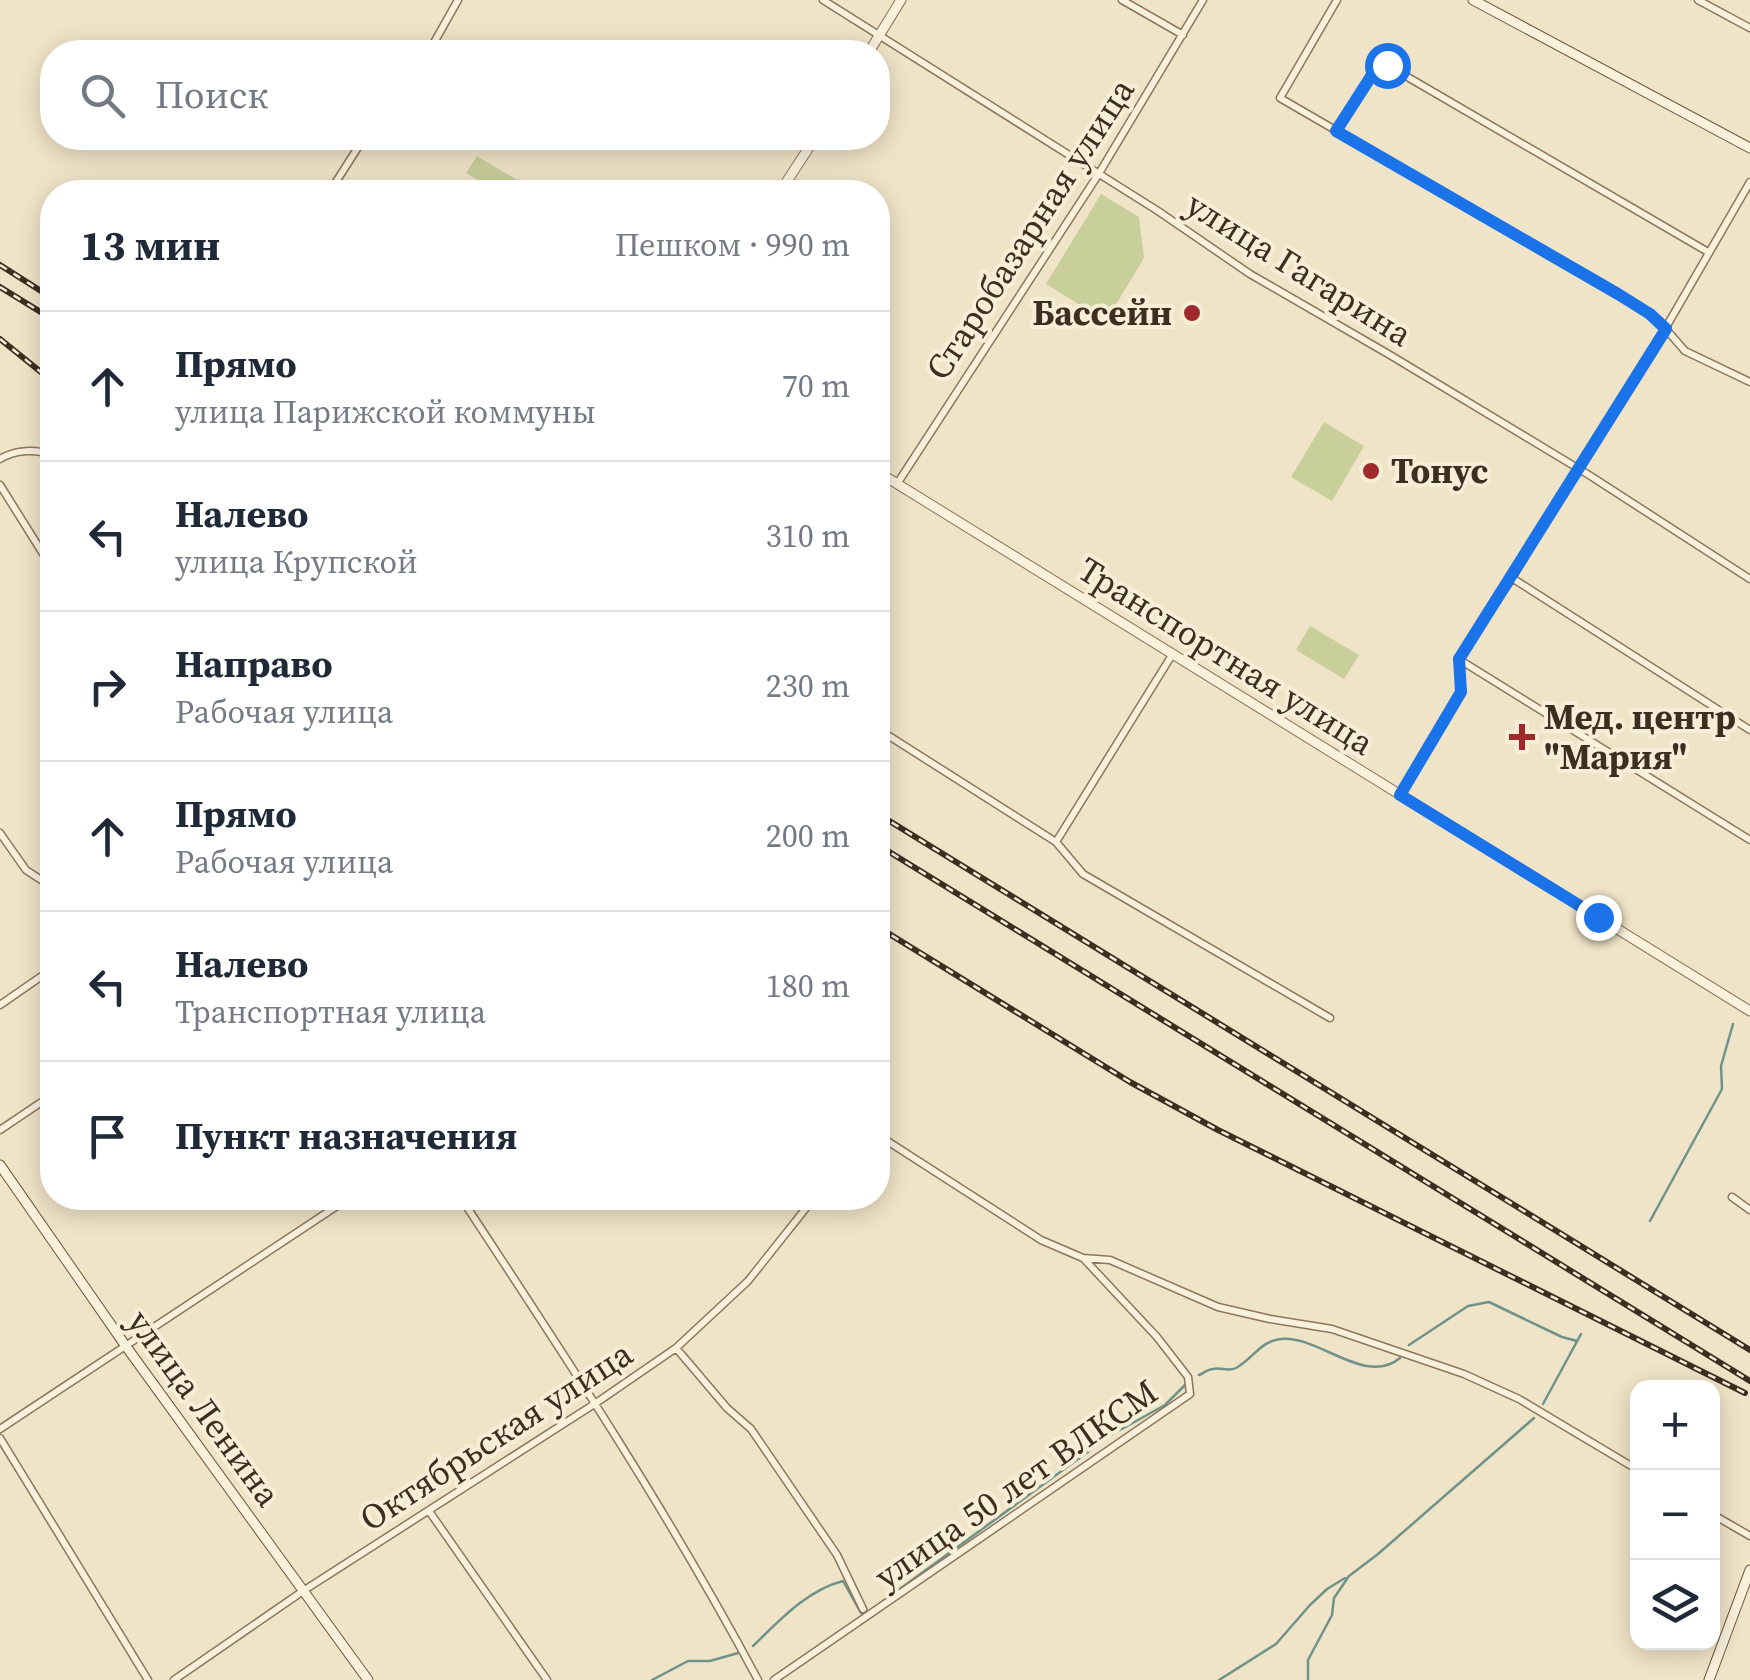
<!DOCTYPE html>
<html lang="ru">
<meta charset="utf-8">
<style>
body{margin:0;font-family:"Source Serif 4",serif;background:#f6f6f7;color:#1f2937}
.controls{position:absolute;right:30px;bottom:30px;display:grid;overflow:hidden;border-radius:20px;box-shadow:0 5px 25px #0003}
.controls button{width:90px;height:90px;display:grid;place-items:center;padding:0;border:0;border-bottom:2px solid #e0e1e3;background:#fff;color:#1f2937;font:50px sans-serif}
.stop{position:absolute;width:30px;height:30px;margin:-22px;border:8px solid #1a73e8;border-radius:50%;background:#fff}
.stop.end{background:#1a73e8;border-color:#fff;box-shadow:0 2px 10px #0008}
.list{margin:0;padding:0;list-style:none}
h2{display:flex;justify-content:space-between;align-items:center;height:130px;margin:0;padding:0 40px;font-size:42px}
h2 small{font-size:32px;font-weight:400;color:#747a83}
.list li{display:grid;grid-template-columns:65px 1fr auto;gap:30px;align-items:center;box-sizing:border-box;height:150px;padding:0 40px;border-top:2px solid #e0e1e3}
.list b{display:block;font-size:38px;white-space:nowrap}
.list p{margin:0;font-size:32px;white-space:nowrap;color:#747a83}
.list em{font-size:32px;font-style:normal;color:#747a83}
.icon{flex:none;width:55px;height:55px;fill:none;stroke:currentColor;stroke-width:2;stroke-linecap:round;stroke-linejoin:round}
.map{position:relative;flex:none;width:1750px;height:1680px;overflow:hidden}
.search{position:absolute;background:#fff;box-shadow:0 5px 25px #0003;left:40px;top:40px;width:850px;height:110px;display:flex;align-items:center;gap:25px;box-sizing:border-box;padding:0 35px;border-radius:40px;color:#747a83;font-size:38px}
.panel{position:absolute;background:#fff;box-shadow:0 5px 25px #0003;left:40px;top:180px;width:850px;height:1030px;border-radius:40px}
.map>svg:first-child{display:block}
.green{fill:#c9cf9b}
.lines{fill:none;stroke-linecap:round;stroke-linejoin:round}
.stream{stroke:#6f938a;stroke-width:2.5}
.minor-casing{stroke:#8d765c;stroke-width:9}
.tertiary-casing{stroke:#8d765c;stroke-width:11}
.secondary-casing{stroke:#6f573f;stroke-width:11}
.minor{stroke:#faf1dc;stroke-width:6}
.tertiary{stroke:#faf1dc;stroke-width:9}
.secondary{stroke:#faf1dc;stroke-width:9}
.rail-casing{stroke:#3d2e20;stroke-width:6}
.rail{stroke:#f7eed8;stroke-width:2.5;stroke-dasharray:8;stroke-linecap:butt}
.route{stroke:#1a73e8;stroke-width:12}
.poi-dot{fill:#9e2a2b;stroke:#f7eed8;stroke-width:4}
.labels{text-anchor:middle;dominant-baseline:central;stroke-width:8;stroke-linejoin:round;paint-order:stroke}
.street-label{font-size:35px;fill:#3d2e20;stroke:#f7eed8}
.poi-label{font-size:35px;font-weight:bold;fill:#3d2e20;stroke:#f7eed8;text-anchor:start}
</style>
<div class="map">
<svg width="1750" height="1680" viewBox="0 0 1750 1680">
<rect width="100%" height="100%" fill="#f0e4c8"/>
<path class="green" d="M477 156 537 192H498L466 173Z
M1101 194 1139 217 1144 258 1106 321 1046 284Z
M1324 422 1364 446 1332 501 1291 477Z
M1310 626 1359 655 1344 679 1296 650Z"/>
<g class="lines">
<path class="stream" d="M1650 1221 1722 1089 1721 1066 1733 1024
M1409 1345 1468 1306 1489 1302 1562 1337 1577 1341
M1199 1375C1204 1373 1208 1369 1213 1369 1222 1367 1228 1372 1236 1368 1253 1359 1260 1341 1281 1339 1319 1335 1365 1387 1400 1358
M1543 1404 1581 1334
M753 1646C779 1621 807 1590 843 1581L861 1613H867L1111 1435 1165 1405 1186 1384
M652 1680 688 1661H710L738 1653
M1219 1680 1276 1644 1310 1605 1327 1589 1345 1578
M1308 1680V1660L1332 1615 1334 1598 1349 1576 1378 1554 1534 1418"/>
<defs>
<path id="minor" d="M823 0 1158 211 1250 274 1390 355 1589 475 1750 579
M1122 0 1183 35
M1337 0 1280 98 1618 294 1658 320 1685 351 1750 382
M1698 0 1750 28
M425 52 431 48 458 0
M1336 131 1379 64 1387 65 1708 252
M332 192 334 185 364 138
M0 459C15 450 37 448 52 456
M897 484 1098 175 1203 0
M0 485 52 568
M1512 578 1577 469 1665 329 1750 182
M1460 660 1750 840
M878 729 1056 842 1083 874 1330 1018
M1400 795 1461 692 1459 659 1512 578 1750 730
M0 833 26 870 52 887
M1056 842 1172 655
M0 1005 52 969
M0 1130 52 1095
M878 1135 1041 1240 1083 1258 1110 1260 1218 1307 1270 1319 1332 1329 1464 1374 1519 1399 1638 1470
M1732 1197 1750 1210
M461 1198C565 1356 669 1513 758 1680
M676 1348 727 1408 751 1429 837 1555 863 1609
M0 1429 349 1198
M0 1438 148 1680
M429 1511 547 1680
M1712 1514 1750 1536
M174 1680 303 1591 596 1403 676 1348 748 1281 814 1198
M774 1680 1190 1394 1188 1377 1157 1337 1084 1259"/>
<path id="tertiary" d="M869 52 901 0
M780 192 815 138
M878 472 1750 1011"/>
<path id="secondary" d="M1473 0 1750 148
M0 1165 125 1345 368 1680
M1709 1680 1750 1570"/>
</defs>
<use href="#minor" class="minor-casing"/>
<use href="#tertiary" class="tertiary-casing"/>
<use href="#secondary" class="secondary-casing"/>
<use href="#minor" class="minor"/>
<use href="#tertiary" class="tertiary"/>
<use href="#secondary" class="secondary"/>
<defs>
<path id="rail" d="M0 265 52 298
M0 287 52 319
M0 339 52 381
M878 814 1750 1350
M878 845 1750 1381
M878 927 1130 1082 1218 1130 1745 1393"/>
</defs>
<use href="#rail" class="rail-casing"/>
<use href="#rail" class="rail"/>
</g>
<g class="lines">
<path class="route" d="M1387 65 1379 64 1336 131 1618 294 1650 314 1666 329 1459 659 1461 692 1400 795 1598 917"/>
</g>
<g class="poi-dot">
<circle cx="1192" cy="313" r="10"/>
<circle cx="1371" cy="471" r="10"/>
<path d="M1517 722h10v10h10v10h-10v10h-10v-10h-10v-10h10z"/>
</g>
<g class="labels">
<g class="street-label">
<text transform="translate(1030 229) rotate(-57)">Старобазарная улица</text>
<text transform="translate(1299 269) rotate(32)">улица Гагарина</text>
<text transform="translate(1226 656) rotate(32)">Транспортная улица</text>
<text transform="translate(204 1408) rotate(54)">улица Ленина</text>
<text transform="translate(496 1436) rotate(-33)">Октябрьская улица</text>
<text transform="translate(1016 1484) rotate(-35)">улица 50 лет ВЛКСМ</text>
</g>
<g class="poi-label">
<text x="1172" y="313" text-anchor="end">Бассейн</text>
<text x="1391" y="471">Тонус</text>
<text x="1544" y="717">Мед. центр<tspan x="1544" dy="40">"Мария"</tspan></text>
</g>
</g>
</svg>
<div class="controls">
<button>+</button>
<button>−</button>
<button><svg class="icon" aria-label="layers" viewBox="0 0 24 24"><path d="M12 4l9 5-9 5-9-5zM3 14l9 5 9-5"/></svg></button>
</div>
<div class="stop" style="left:1387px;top:65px"></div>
<div class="stop end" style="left:1598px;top:917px"></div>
<div class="search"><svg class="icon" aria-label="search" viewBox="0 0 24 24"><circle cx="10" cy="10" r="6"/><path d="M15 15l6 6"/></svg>Поиск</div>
<section class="panel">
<h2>13 мин<small>Пешком · 990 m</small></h2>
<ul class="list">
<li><svg class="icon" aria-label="ahead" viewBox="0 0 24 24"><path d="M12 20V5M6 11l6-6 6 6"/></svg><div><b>Прямо</b><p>улица Парижской коммуны</p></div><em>70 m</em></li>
<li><svg class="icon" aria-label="left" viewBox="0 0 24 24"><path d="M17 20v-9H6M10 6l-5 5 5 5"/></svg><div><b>Налево</b><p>улица Крупской</p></div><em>310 m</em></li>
<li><svg class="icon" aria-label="right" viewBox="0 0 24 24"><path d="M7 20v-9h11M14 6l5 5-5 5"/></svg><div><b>Направо</b><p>Рабочая улица</p></div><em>230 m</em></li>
<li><svg class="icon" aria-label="ahead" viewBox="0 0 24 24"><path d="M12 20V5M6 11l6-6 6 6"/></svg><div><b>Прямо</b><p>Рабочая улица</p></div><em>200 m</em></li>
<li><svg class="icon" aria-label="left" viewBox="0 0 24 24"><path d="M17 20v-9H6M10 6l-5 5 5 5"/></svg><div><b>Налево</b><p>Транспортная улица</p></div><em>180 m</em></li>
<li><svg class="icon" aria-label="arrive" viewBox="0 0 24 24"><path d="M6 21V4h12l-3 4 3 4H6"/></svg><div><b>Пункт назначения</b></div></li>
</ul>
</section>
</div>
